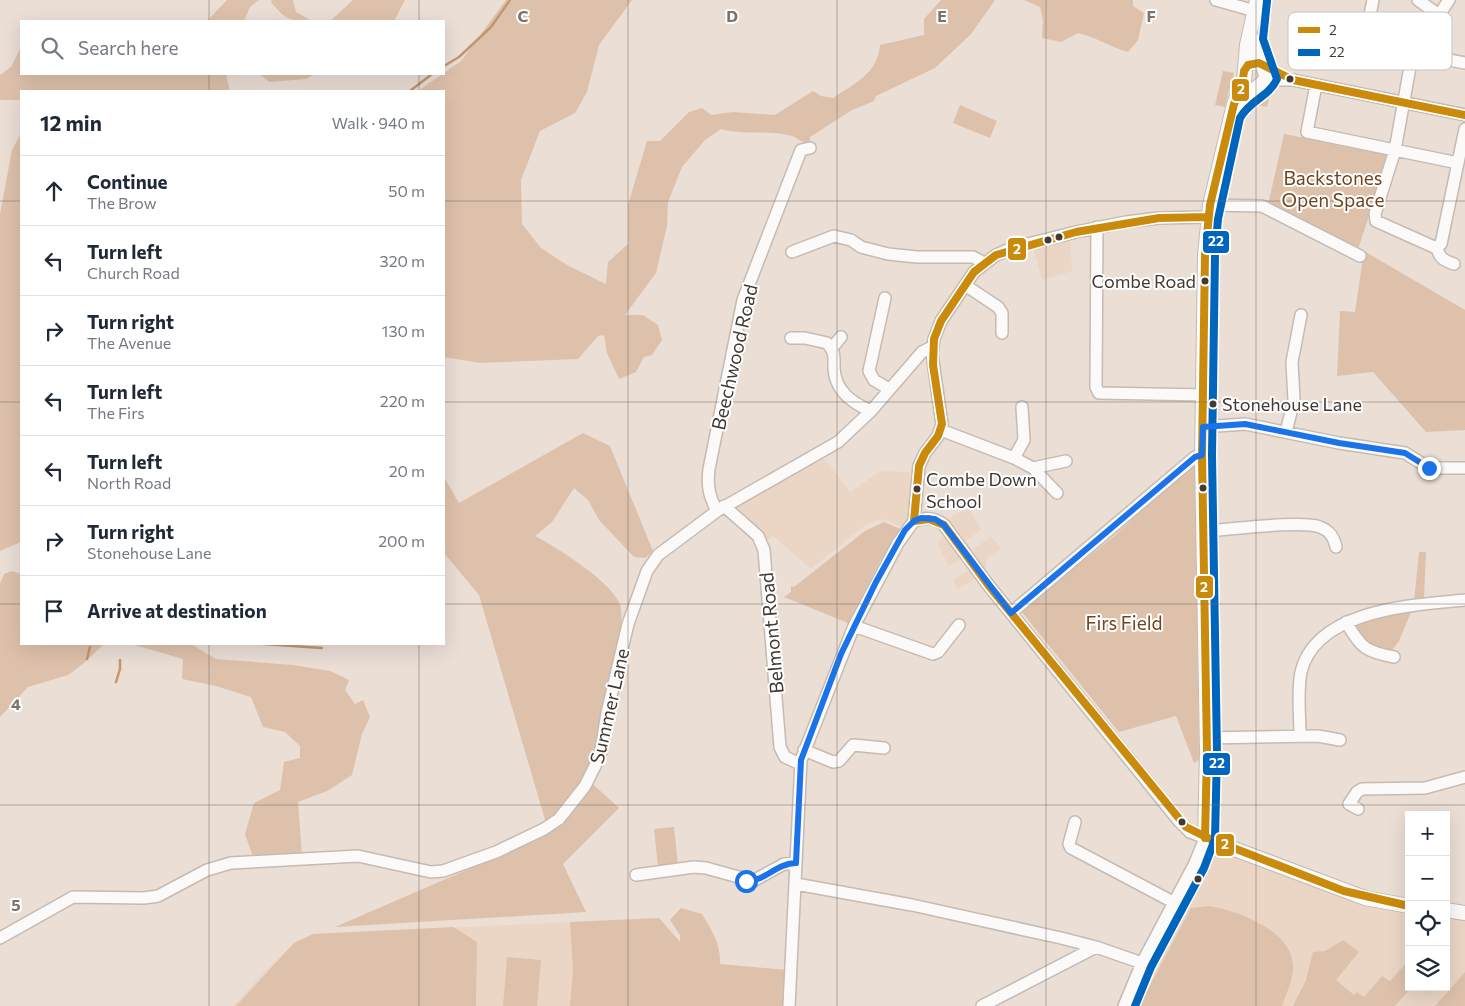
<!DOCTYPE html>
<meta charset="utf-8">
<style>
body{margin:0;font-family:Commissioner,sans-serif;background:#f2f2f3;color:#1f2937}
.controls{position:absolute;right:15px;bottom:15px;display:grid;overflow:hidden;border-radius:0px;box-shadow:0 5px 20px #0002}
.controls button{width:45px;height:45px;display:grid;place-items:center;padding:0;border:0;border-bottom:1px solid #e0e1e3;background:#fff;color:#1f2937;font:25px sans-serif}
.stop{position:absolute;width:15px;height:15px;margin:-11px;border:4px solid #1a73e8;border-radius:50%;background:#fff}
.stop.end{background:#1a73e8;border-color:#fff;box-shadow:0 1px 5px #0008}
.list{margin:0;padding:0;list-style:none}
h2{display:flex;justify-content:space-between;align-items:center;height:65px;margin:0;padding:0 20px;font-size:21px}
h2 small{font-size:16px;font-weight:400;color:#747a83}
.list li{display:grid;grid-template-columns:32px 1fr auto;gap:15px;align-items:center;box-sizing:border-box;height:70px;padding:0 20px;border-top:1px solid #e0e1e3}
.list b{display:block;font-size:19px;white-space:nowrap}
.list p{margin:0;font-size:16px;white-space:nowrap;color:#747a83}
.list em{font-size:16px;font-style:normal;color:#747a83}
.icon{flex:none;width:28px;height:28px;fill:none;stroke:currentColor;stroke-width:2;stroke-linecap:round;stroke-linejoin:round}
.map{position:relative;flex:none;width:1465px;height:1006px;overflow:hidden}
.search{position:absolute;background:#fff;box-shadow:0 5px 20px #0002;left:20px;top:20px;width:425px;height:55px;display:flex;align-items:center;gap:12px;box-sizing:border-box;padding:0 18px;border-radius:0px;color:#747a83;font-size:19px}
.panel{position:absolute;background:#fff;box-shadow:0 5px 20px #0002;left:20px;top:90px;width:425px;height:555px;border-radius:0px}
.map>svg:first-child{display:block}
.built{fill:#ebd6c6}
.green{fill:#dec1ab}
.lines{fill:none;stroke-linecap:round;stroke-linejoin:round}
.stream{stroke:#c4966f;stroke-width:2.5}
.minor-casing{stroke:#c4bbb3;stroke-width:14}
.major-casing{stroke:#c4bbb3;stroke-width:16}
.minor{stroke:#fcfaf9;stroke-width:11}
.major{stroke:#fcfaf9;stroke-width:14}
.bus-1-casing{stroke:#fff;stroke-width:11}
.bus-2-casing{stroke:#fff;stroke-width:11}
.bus-1{stroke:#ca8b0c;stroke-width:8}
.bus-2{stroke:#0065bd;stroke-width:8}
.route{stroke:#1a73e8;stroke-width:6}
.grid{fill:none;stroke:#7c736b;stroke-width:1;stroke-opacity:0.55}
.bus-dot{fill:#413932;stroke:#fff;stroke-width:2}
.labels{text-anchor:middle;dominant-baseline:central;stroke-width:4;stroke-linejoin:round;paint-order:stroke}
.bus-label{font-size:18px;fill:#413932;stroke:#fff;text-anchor:start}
.park-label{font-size:19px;fill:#6f441e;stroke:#fff}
.street-label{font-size:19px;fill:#413932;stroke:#fff}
.key{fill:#fff;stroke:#c6c4c2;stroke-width:1}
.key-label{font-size:14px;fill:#413932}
.grid-label{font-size:16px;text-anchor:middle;font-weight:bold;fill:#7c736b;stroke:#fff;stroke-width:4;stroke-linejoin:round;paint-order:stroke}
.line-badge{stroke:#fff;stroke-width:2}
.badge-label{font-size:14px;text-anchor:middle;font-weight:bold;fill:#fff}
</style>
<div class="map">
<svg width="1465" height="1006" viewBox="0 0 1465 1006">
<rect width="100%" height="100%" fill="#eaded5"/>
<path class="built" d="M1070 238 1072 271 1042 280 1033 247Z
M821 455 850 492 881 471 910 472 914 476 911 518 902 527 884 519 868 523 811 569 773 536 765 541 732 508Z
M969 510 982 529 966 541 972 550 991 537 1001 548 986 560V570L977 578 957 589 953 579 969 570 963 558 949 566 938 545 939 541 953 529 947 521 957 513Z
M1215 845 1409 911V987H1446V915L1465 917V1006H1129L1161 934Z
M659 918 698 963 788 970 786 1006H233L264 972 294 943 313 934Z"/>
<path class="green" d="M227 0H259L250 7 244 21H207Z
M272 0H293L296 12 312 21C289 21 286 20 271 2Z
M353 0H405L394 21H330Z
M506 0H632L599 45 587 92 575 113 540 131 521 180 522 224 541 248 567 265 606 284 608 262 628 244V205L647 141H660L689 112 702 108 711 115 733 112 775 115 813 91 821 96 833 98C854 84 878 73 880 45L924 35V19L941 0H995L971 34 935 68 876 96 874 101 852 110 810 137V143C802 144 799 138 792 136 767 129 747 136 721 129L705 140 682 167 668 202 667 226 656 273 625 315H643L658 325 662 340 652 355 644 357 636 372 619 379 607 353 604 335 598 336 578 359 480 363 444 357V91H418L461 61Z
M1024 0H1133V6L1144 13 1138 40 1128 52C1110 47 1096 37 1078 33L1061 42 1042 38 1043 20 1040 7Z
M21 47V74H226L230 91H21V100H0V75L11 67Z
M1223 71 1234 73 1225 107 1215 105Z
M260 74H314L306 79 269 82Z
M1272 87 1267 107 1247 103Z
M960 105 997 121 990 138 953 123Z
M21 133V542L0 551V214L12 150Z
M1284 134 1390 154 1358 249 1268 205Z
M1364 251 1465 310V430L1426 432 1373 372 1337 376 1340 311 1355 312Z
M583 433 610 446 653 551 645 558 634 557 599 520 588 500 574 488 552 522 535 536C559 549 606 578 619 602 622 608 621 618 622 625L596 756 585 777 619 808 563 864 586 912 335 927 545 836 546 823 479 595 444 553V477L459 503Z
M1195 463 1199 760 1194 763 1176 716 1119 732 1021 611 1112 538Z
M884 522 900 529 879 563 848 623 784 597 791 592V586L794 587 865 531Z
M1419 552H1426L1424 598 1414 601Z
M12 571 21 574V644H104L83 664 68 675 28 687 0 717V584L4 574Z
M1406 609 1411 612 1399 641 1392 650H1374L1354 627 1356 623Z
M131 644H191L216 659 293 665 330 671 349 680 345 690 355 704 363 700 370 717 362 734 352 775 327 791 298 802 302 855 253 857 245 834 254 803 280 790 284 762 300 758V746L285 732 263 727 251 697 216 686 182 679 183 659Z
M674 827 678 865 658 867 654 829Z
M1210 906C1238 911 1291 930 1293 965 1294 979 1286 993 1282 1006H1139L1191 908Z
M681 908 702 914C712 931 721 944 720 964L788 970 786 1006H570L573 970 570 922 659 918 680 942V935L670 920Z
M453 927 477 942 476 1006H236L294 943 313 934Z
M1343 940 1359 952 1336 980 1354 995 1357 992 1364 997 1382 976 1390 981 1409 960V987H1412L1395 1006H1293L1306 980 1313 952 1325 951Z
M507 957 541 960 537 1006H503Z
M1465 972V1006H1435Z"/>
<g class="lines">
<path class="stream" d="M444 66 459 57 491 27 510 0
M410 91 432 74
M263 644 322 648
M87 659 90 647
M116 682 120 669V660"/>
<defs>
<path id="minor" d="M1216 0 1255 11
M1418 0 1439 15
M1449 0 1412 56 1395 150 1375 214 1376 221 1434 247 1441 244 1465 129
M1345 40 1412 56
M1364 44 1373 0
M1414 53 1465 63
M1263 84 1278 80H1293L1465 115
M1316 85 1307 132 1458 163
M1210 205 1262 206 1360 256
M1097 227 1096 387 1099 393 1204 395
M1437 247C1439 258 1443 260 1454 264
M792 252 834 236 851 240 861 247 888 254 917 257H973L984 263
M965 285 998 307 1002 313V333
M885 298 869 371 874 380 889 389
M791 338H805L827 343C835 351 834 357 834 368 835 391 852 403 871 411
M832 348 841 337
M1203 427 1245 424 1339 443 1405 453 1429 468H1465
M941 430 1014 458 1033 468 1066 461
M1286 432 1294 400 1292 362 1301 315
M1014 458 1024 440 1022 407
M1033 468 1057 493
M724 506 758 536 764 550 780 747 785 757 800 764
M717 511C709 496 707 486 709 469L743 300 801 150 810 148
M914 521C925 517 934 517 944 525L989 586 1179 821 1190 832 1205 838 1195 863 1142 963 1124 1006
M1203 531C1227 530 1301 520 1320 527 1330 531 1334 537 1336 547
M1011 613 1195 457 1202 455
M1346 622C1361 648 1366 652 1394 657
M854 626 933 654 938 652 959 625
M1300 736C1300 715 1297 692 1301 672 1316 609 1414 605 1465 600
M1206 738 1318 736 1340 740
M804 750 833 762 839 761 853 745 884 748
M1358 809 1349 804 1357 792 1362 789 1425 788 1465 777
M1075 822 1069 844 1071 848 1173 902
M636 875 694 867 706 868 753 881 784 864 796 863
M796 884 912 905 1061 938 1096 947 1142 963
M0 938 73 897 144 898 158 896 207 870 231 863 358 856 431 872 443 871 496 852 544 829 559 819 585 786 600 756 607 713 628 624 647 571 658 555 717 511 838 442 871 411 922 352 932 347
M789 1006 801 760 854 626 898 543 914 521 919 466 925 453 938 436 942 424 932 354 934 339 941 321 974 272 996 255 1012 248 1076 232 1126 222 1159 218 1208 217
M982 1006 1096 947"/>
<path id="major" d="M1257 0 1247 45 1244 82 1234 104 1210 205 1205 255 1202 455 1207 752 1205 838 1365 898 1409 906
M1238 102C1246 93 1263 86 1267 77L1253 40
M1446 910 1465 913"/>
</defs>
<use href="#minor" class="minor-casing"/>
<use href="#major" class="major-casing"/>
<use href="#minor" class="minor"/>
<use href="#major" class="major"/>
<defs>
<path id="bus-1" d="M1208 217 1159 218 1076 232 996 255 974 272 941 321 934 339 933 365 942 424 938 436 925 453 919 466 914 521 929 519 944 525 989 586 1186 827 1208 838 1344 891 1409 906
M1205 838 1207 752 1202 455 1205 255 1210 205 1234 104 1242 87 1244 71 1248 65 1259 63 1293 80 1465 115"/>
<path id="bus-2" d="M1135 1006 1151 967 1204 868 1215 839 1217 752 1212 455 1215 255 1218 219 1240 118C1250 100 1269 97 1277 79L1263 39 1267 1"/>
</defs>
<use href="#bus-1" class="bus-1-casing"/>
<use href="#bus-2" class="bus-2-casing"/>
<use href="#bus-1" class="bus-1"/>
<use href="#bus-2" class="bus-2"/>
</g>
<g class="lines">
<path class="route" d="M746 881C765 882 776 863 796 863L801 760 841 654 876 582 905 530 914 521 921 518 935 519 944 525 1011 613 1195 457 1202 455 1203 427 1245 424 1339 443 1405 453 1429 468"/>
</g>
<path class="grid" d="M209 0V21M419 0V21M628 0V1006M837 0V1006M1046 0V1006M1256 0V1006M209 74V91M419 74V91M0 201H21M444 201H1465M0 402H21M444 402H1465M0 604H21M444 604H1465M209 644V1006M419 644V1006M0 805H1465"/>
<g class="bus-dot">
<circle cx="1290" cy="79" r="4.5"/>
<circle cx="1059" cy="237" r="4.5"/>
<circle cx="1048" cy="240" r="4.5"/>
<circle cx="1205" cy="281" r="4.5"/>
<circle cx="1213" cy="404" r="4.5"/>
<circle cx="1203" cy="488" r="4.5"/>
<circle cx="917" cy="489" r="4.5"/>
<circle cx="1182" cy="822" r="4.5"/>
<circle cx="1198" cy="879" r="4.5"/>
</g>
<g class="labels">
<g class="bus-label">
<text x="1196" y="281" text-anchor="end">Combe Road</text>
<text x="1222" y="404">Stonehouse Lane</text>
<text x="926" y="479">Combe Down<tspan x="926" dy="22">School</tspan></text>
</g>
<g class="park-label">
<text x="1333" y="177">Backstones<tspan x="1333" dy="22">Open Space</tspan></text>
<text x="1124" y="622">Firs Field</text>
</g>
<g class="street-label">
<text transform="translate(734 357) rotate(-77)">Beechwood Road</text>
<text transform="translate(771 633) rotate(-95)">Belmont Road</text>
<text transform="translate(609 706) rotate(-77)">Summer Lane</text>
</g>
</g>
<rect x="1288" y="12" width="164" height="58" rx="8" class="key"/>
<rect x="1298" y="27" width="22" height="6" fill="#ca8b0c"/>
<rect x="1298" y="49" width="22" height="7" fill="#0065bd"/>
<g class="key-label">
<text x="1329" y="35">2</text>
<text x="1329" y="57">22</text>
</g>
<g class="grid-label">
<text x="523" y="22">C</text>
<text x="732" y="22">D</text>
<text x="942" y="22">E</text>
<text x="1151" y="22">F</text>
<text x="16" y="710">4</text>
<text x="16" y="911">5</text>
</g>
<g class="line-badge">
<rect x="1231" y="78" width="19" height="24" rx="5" fill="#ca8b0c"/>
<rect x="1202" y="230" width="28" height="24" rx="5" fill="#0065bd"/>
<rect x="1007" y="237" width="20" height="24" rx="5" fill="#ca8b0c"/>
<rect x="1195" y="575" width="19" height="24" rx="5" fill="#ca8b0c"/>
<rect x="1202" y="752" width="29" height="24" rx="5" fill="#0065bd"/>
<rect x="1215" y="833" width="20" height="24" rx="5" fill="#ca8b0c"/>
</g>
<g class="badge-label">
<text x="1241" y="94">2</text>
<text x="1216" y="246">22</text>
<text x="1017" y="254">2</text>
<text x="1204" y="592">2</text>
<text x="1217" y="768">22</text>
<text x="1225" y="849">2</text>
</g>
</svg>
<div class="controls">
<button>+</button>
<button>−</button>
<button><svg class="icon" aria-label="locate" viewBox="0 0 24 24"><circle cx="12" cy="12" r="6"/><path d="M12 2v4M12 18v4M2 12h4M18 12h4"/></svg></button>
<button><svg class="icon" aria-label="layers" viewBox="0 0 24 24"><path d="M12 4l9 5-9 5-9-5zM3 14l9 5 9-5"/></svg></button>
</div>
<div class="stop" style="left:746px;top:881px"></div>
<div class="stop end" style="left:1429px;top:468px"></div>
<div class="search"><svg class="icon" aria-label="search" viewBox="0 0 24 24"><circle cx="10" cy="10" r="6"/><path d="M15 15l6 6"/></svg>Search here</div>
<section class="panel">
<h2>12 min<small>Walk · 940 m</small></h2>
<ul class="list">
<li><svg class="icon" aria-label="ahead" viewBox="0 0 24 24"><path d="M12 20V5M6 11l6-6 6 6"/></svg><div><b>Continue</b><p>The Brow</p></div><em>50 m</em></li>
<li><svg class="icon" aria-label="left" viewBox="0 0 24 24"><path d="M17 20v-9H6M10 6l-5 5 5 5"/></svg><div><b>Turn left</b><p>Church Road</p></div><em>320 m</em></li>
<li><svg class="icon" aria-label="right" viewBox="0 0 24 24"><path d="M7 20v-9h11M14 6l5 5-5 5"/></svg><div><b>Turn right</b><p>The Avenue</p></div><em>130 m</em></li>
<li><svg class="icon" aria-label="left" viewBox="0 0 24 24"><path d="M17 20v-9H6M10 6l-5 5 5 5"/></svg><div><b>Turn left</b><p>The Firs</p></div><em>220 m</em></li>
<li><svg class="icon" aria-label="left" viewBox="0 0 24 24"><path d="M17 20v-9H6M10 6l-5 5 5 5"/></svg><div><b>Turn left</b><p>North Road</p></div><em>20 m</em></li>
<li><svg class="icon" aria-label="right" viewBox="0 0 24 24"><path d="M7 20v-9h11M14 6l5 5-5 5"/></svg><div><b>Turn right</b><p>Stonehouse Lane</p></div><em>200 m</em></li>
<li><svg class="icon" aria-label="arrive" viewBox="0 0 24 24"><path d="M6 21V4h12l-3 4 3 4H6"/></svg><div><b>Arrive at destination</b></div></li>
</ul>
</section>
</div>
